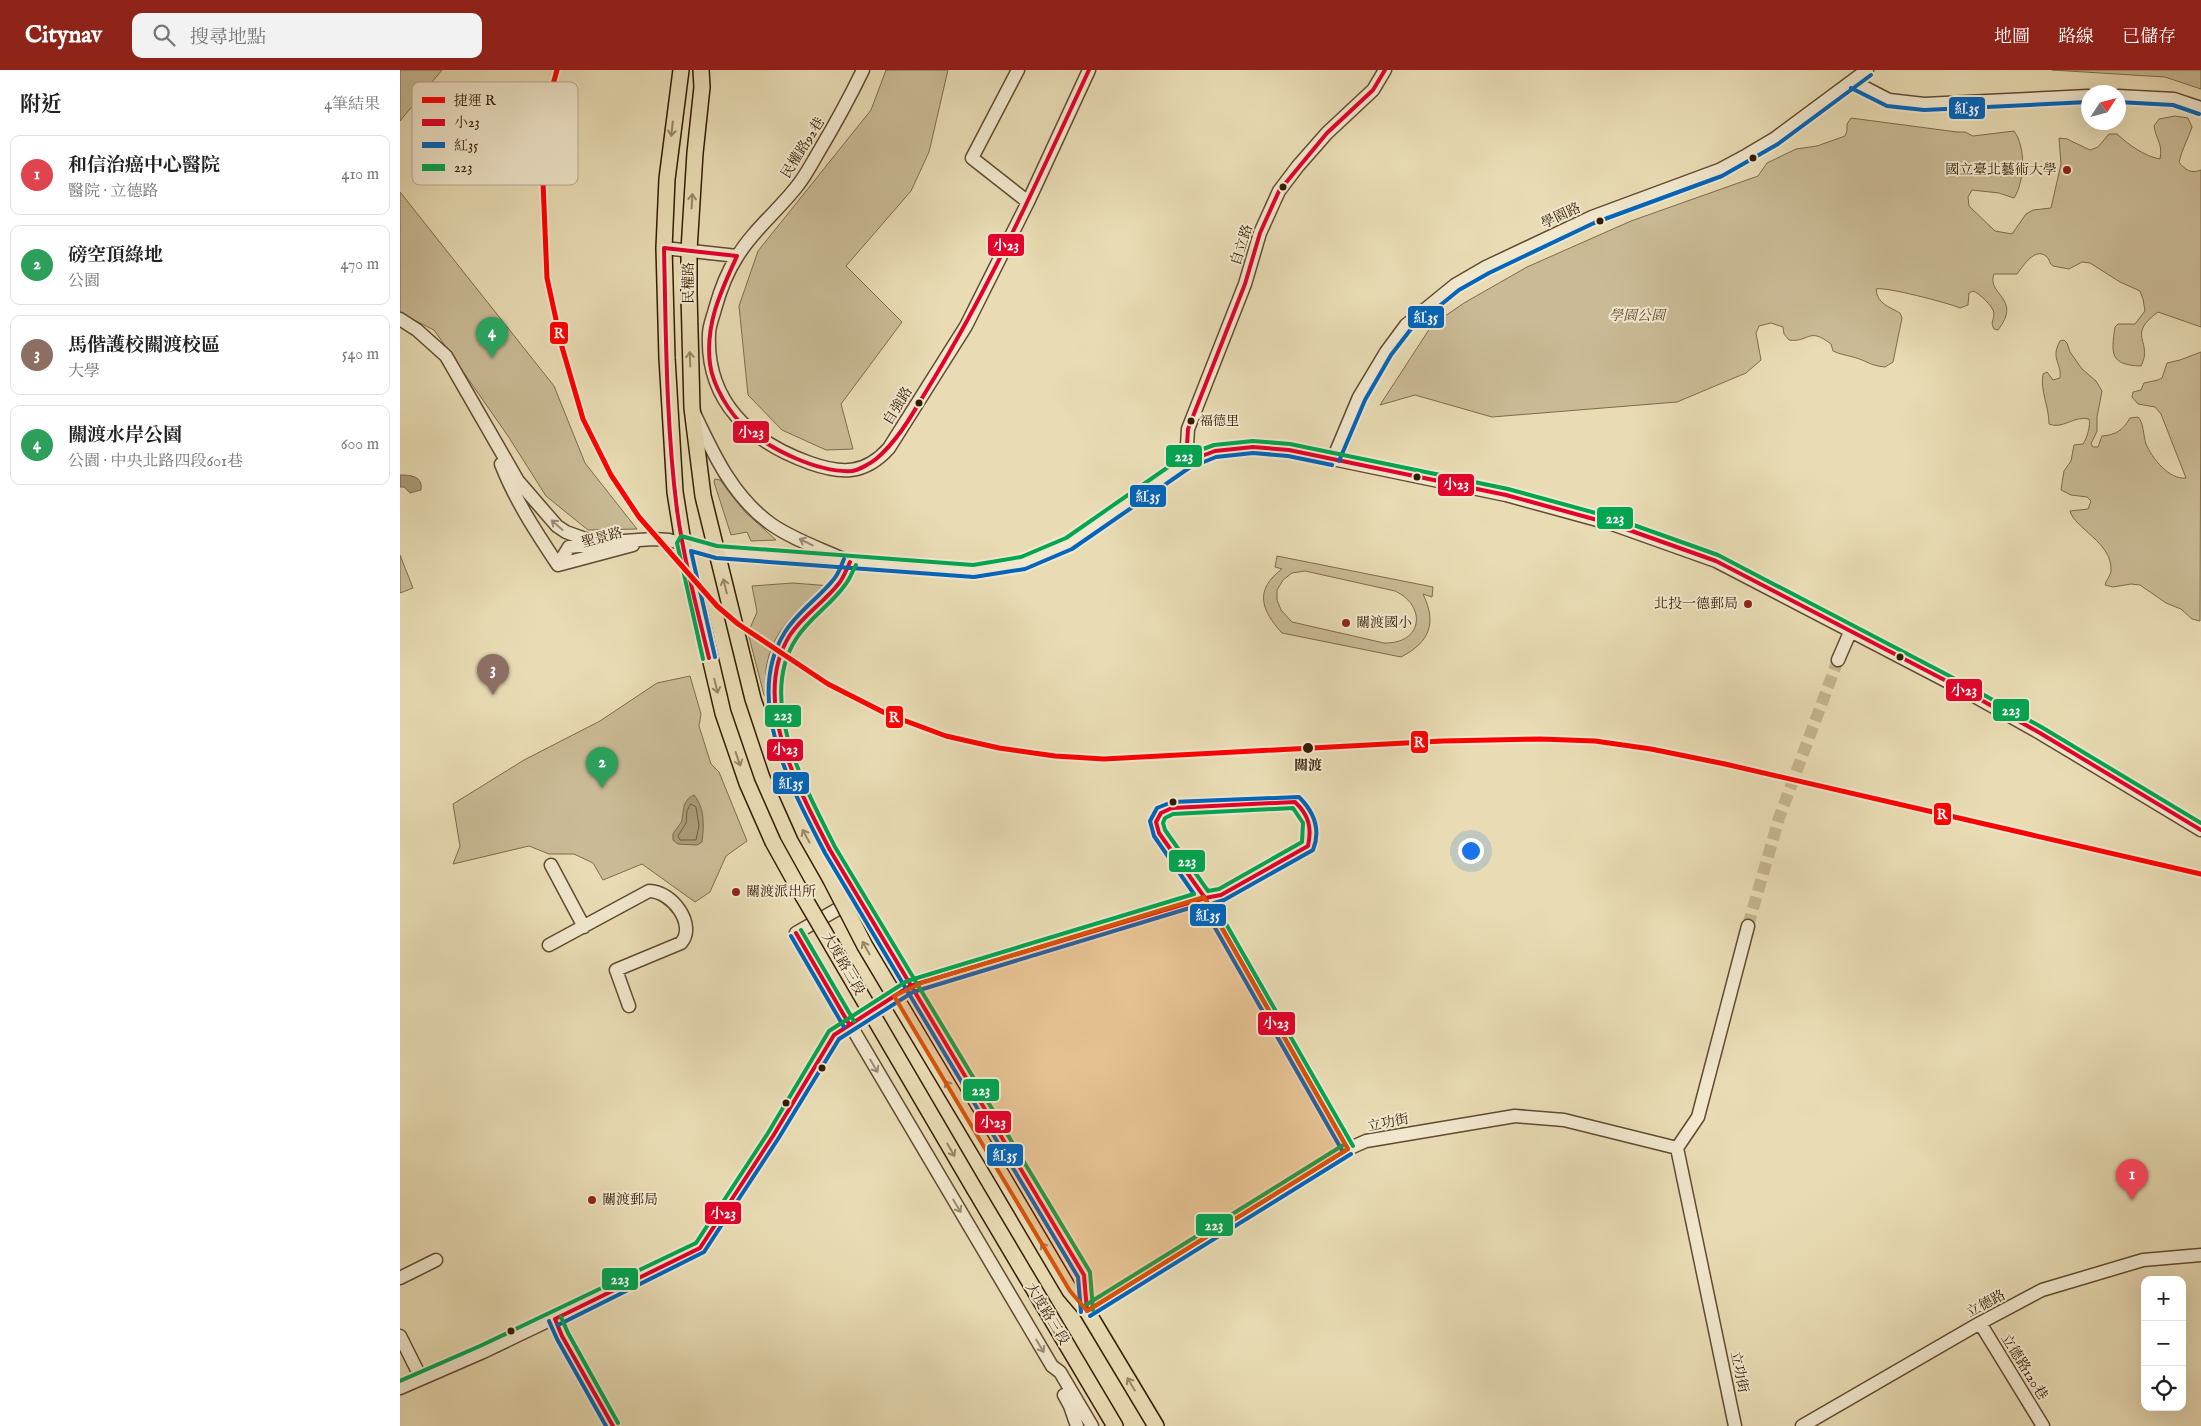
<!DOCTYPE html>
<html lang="zh-TW">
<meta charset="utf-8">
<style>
body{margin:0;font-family:"IM FELL English","Noto Serif TC",serif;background:#f2f2f2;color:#222}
.controls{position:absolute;right:15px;bottom:15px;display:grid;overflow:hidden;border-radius:10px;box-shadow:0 5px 20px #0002}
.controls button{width:45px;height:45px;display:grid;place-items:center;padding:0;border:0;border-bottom:1px solid #e0e0e0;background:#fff;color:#222;font:25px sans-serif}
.compass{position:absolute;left:1681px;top:15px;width:45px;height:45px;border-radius:50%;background:#fff;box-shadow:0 5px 20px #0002;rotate:54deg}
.you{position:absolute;left:1070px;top:780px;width:18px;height:18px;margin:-12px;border:4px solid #fff;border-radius:50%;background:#1a73e8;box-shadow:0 0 0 8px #1a73e833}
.badge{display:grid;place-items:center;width:32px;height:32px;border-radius:50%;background:#8f2418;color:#fff;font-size:16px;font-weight:700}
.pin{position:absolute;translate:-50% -41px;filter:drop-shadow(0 1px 2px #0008)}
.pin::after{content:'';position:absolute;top:26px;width:18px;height:15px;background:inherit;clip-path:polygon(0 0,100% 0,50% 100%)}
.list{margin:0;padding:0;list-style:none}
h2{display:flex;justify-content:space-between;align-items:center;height:65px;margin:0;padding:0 20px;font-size:21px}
h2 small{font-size:16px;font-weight:400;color:#767676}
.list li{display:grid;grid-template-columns:32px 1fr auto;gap:15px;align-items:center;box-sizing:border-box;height:80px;margin:0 10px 10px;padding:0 10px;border:1px solid #e0e0e0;border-radius:10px}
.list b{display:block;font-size:19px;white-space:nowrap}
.list p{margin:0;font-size:16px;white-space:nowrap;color:#767676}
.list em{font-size:16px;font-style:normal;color:#767676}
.icon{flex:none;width:28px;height:28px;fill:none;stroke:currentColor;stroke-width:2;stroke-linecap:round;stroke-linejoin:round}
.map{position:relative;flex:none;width:1801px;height:1356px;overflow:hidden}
header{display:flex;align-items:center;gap:30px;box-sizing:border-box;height:70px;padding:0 25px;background:#8f2418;color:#fff}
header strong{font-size:24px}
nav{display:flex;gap:28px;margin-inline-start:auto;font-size:18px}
.search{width:350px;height:45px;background:#f2f2f2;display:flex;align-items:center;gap:12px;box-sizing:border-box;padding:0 18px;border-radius:10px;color:#767676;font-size:19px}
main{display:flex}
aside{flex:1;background:#fff}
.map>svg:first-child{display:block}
.green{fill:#cabb96;stroke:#7f6b4c;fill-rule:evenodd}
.water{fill:#ab9a78;stroke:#7b6749}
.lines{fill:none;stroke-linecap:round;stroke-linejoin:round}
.shore{stroke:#705a3e;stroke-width:1}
.minor-tunnel{stroke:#c5b591;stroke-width:12;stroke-dasharray:12 6;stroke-linecap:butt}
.minor-casing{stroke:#614b2f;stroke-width:15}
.major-casing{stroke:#341b03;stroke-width:18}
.minor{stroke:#f1e8ce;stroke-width:12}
.major{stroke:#e9dcb4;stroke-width:15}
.major-bridge-casing{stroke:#341b03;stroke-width:18;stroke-linecap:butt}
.major-bridge{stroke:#e9dcb4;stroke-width:15}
.bus-1-casing{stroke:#f1e8ce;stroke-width:8}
.bus-2-casing{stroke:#f1e8ce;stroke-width:8}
.bus-3-casing{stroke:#f1e8ce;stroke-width:8}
.bus-1{stroke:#e4002b;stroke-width:4}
.bus-2{stroke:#0065bd;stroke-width:4}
.bus-3{stroke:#00a651;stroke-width:4}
.metro-1-casing{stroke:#f1e8ce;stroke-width:9}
.metro-1{stroke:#f00;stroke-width:5}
.oneway{stroke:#988564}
.oneway2{stroke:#9c8c73}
.marked{fill:#d6530b;fill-opacity:0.2;stroke:#d6530b;stroke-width:4;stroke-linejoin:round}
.bus-dot{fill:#341b03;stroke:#f1e8ce;stroke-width:2}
.poi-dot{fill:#8f2418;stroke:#f1e8ce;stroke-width:2}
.labels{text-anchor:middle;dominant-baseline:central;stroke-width:4;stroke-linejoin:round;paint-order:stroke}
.bus-label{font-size:13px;fill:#341b03;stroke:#f1e8ce;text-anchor:start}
.street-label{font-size:14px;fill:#341b03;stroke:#f1e8ce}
.poi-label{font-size:14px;fill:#341b03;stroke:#f1e8ce;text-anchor:start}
.park-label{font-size:14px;font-style:italic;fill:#614b2f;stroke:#f1e8ce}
.stop-label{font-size:14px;font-weight:bold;fill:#341b03;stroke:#f1e8ce}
.key{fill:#f1e8ce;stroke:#b8aa91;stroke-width:1}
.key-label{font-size:14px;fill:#341b03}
.line-badge{stroke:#f1e8ce;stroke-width:2}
.badge-label{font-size:14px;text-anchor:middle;font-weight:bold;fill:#fff}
</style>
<header>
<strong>Citynav</strong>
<div class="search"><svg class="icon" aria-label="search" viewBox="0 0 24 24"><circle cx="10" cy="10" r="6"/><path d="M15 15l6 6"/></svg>搜尋地點</div>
<nav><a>地圖</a><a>路線</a><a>已儲存</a></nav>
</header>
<main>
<aside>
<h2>附近<small>4筆結果</small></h2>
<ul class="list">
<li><span class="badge" style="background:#e0444e">1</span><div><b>和信治癌中心醫院</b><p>醫院 · 立德路</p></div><em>410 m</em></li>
<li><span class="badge" style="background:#2e9e5b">2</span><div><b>磅空頂綠地</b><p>公園</p></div><em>470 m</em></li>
<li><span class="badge" style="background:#8d6e63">3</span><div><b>馬偕護校關渡校區</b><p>大學</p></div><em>540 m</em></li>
<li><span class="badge" style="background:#2e9e5b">4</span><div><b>關渡水岸公園</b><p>公園 · 中央北路四段601巷</p></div><em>600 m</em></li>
</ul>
</aside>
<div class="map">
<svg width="1801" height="1356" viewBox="0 0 1801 1356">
<rect width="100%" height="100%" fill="#e9dcb4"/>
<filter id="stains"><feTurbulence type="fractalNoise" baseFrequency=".004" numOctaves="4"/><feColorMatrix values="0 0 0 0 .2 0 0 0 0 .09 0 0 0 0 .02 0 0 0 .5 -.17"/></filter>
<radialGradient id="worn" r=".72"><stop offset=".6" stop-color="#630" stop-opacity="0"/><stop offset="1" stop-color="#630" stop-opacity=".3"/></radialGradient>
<path class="green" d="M0 0H42L0 51Z
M486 0H548L529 82 511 121 446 196 502 252 441 334 453 379 426 380 382 360 348 325 339 236 358 181 471 40Z
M1652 0H1801V19L1765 7Z
M1775 46 1788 48 1792 57C1788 69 1782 79 1779 92 1785 100 1791 104 1801 100V257L1758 242C1725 266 1754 271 1741 296 1710 295 1711 284 1715 257L1718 254H1735L1745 241 1743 229 1740 221 1720 212 1690 193 1682 192 1669 199 1653 196C1649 194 1650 189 1646 186 1635 177 1623 196 1617 204H1594C1586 225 1623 228 1598 260L1594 259C1590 252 1594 250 1594 243 1593 236 1579 223 1573 221L1569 223 1568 235 1560 238C1549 233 1483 216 1476 219 1477 234 1490 237 1500 243L1502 248 1493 292 1485 297C1471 296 1465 290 1453 287 1446 285 1439 284 1433 281L1431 274C1408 256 1409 273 1389 270L1384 264 1383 257 1371 253 1359 256 1356 263 1361 290 1346 303 1277 332 1092 347 1015 325 980 335 1032 255 1064 233 1127 197 1231 151 1358 106 1367 93 1396 79 1417 76 1445 66 1447 61V54L1451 48 1557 62H1565L1573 66 1614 61C1626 77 1625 111 1614 128L1599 123 1572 120 1568 127 1569 136 1595 161 1612 164 1626 144 1633 140 1651 138 1661 94 1659 68 1667 69 1690 80 1698 77 1709 64H1717C1729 75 1744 86 1760 89 1763 73 1756 70 1754 56L1759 49Z
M0 122 154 316 185 393 237 459 188 460 146 426 108 366 34 260 0 243Z
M1664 270 1667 273 1670 282 1682 299 1696 311 1702 321 1697 347V361L1691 374 1693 377H1698L1702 366C1716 365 1723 360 1730 348L1738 347C1744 353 1743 365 1746 374 1752 388 1769 410 1786 408L1761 344 1755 337 1738 334 1732 327 1733 322 1741 320 1744 313 1758 310 1762 308 1767 293 1780 290 1801 282 1800 551 1792 549 1781 539 1766 533 1740 515 1731 514 1713 517 1705 515C1706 510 1710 507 1711 501 1713 473 1674 458 1670 441L1688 439 1691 431 1687 427 1671 425 1661 420 1664 401 1671 391 1674 375 1683 374C1687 368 1691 355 1689 349 1675 345 1662 360 1649 354 1649 336 1640 321 1643 304L1647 302 1653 310 1660 308C1662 293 1650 289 1660 271Z
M315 409 320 410 345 442 376 470 351 471 347 462 331 465 314 412Z
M0 485 13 518 0 523Z
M877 486 1033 517 1032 527 1023 524C1037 553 1030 572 1001 587L882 563C861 540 854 520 882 499L875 497ZM905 501 995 521C1027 536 1023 574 984 573L892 552 881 540 877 530V520L883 510 892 503Z
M393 513 431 516C399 537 372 559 366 599 365 608 371 621 367 629L364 625 348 563 357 542 352 516Z
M290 606 301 644 299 656 311 694 319 702 347 771 326 786 310 822 295 832 242 794 203 810 193 793 174 784H149L129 776 53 794 60 776 53 734 124 690 200 651 257 613Z"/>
<path class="water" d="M0 405C11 405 23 406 21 420L10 423 4 417H0Z
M294 725C305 738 304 757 302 772L297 775 278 774 273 770V764C275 760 281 754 282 750 284 739 282 731 294 725Z"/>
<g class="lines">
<path class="shore" d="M291 734 296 737 299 756 296 770H280L278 766 286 753 287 741Z"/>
<path class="minor-tunnel" d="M1348 856 1379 748 1438 590"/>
<defs>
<path id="minor" d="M463 0C449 29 434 56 418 83 412 93 406 105 398 115 379 140 353 160 337 187 327 202 320 221 315 239 313 247 309 256 309 264 306 332 351 372 410 393 441 404 465 405 489 378L566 256 628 132 689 0
M618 0 572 88 628 132
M1454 12 1489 30 1524 34 1688 26
M1718 26 1774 29 1801 38
M264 178 337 186
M0 249 17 260 46 286 118 411 157 456 166 462 188 470 208 472 254 469 269 470 316 482 573 501 623 493 669 474 786 392 815 381 853 377 889 380 1106 425 1212 454 1316 491 1558 617 1640 663 1801 760
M295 345C314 385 333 427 371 454 392 469 419 478 443 489
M933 389 959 327 986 282 1006 255 1055 215 1086 197 1192 147 1319 100 1347 85 1374 69 1467 0
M786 392 788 359 845 214 860 163 879 121 898 96 927 63 973 20 985 0
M101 394C115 430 136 462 158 495
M450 492C446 499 444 507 439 513 423 532 404 543 390 566 383 578 375 593 375 608 372 670 403 727 430 780L684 1205 687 1241 948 1079 966 1071 1115 1046 1164 1050 1277 1078
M158 495 233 475
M158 495 169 477 196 474
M1438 590 1451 560
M151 795 184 857
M452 831 396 863 652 1296 660 1302 692 1356
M149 875 249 821C272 821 297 855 281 873L216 900 229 936
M0 1208 36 1190
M1580 1253 1643 1356
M0 1266 21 1308
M0 1318 83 1282 300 1178 373 1066 434 965 510 916 804 827 948 1079
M664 1325 670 1336 677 1356
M1335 1356 1277 1078 1298 1047 1348 856
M1402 1356 1580 1253 1642 1220 1743 1190 1801 1185"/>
<path id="major" d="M281 0 267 109 264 178 267 288 275 422 283 472 323 643 347 713 373 772 403 826
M301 0 302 17 295 83 289 180V224L292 338 303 426 353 629 377 701 405 764 430 808
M601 1104 670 1221 687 1241 756 1356
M575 1120 715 1356"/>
</defs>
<use href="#minor" class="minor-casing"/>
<use href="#major" class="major-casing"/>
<use href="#minor" class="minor"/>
<use href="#major" class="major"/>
<defs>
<path id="major-bridge" d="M430 808 465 876 601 1104
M403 826 575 1120"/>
</defs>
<use href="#major-bridge" class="major-bridge-casing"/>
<use href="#major-bridge" class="major-bridge"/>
<defs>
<path id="bus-1" d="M337 186C321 221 305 254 310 294 313 316 329 343 346 358 371 380 419 403 452 401 459 400 471 393 476 389 501 368 516 337 533 310 593 211 640 105 689 0
M786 392 815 381 853 377 889 380 1106 425 1212 454 1316 491 1558 617 1640 663 1801 760
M786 392 788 359 845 214 860 163 879 121 927 63 973 20 985 0
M450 492C447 499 444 506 440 512 425 532 404 544 390 565 349 630 399 720 430 780L684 1205 687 1241
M309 588C297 539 284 490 277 440 266 353 266 265 264 178L337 186
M895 732C909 745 912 758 908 776L821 825 805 828 759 763 756 752 761 743 772 738Z
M805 828 948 1079
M396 863 449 954
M687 1241 948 1079
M155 1249 300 1178 373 1066 434 965 510 916 805 828
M155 1249 162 1266 213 1356"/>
<path id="bus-2" d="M1451 18 1487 36 1524 40 1688 32
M1718 32 1773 35 1799 44
M939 391 965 330 991 285 1011 259 1059 220 1089 203 1194 153 1322 106 1378 74 1471 5
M444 489C441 496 439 503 434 509 419 528 398 541 385 562 342 630 393 721 425 783L678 1207 681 1242
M315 587 291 481 316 488 574 507 625 499 672 479 789 398 816 387 853 383 888 386 932 395
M794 824 754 766 750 751 757 738 772 732 899 727C914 742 921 760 913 780L824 830 814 833
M391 866 444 957
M690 1246 951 1084
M149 1251 157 1269 206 1356
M158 1255 304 1182 378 1069 439 969 513 922 793 837 802 835 943 1082"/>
<path id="bus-3" d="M456 495C452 502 450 509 445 515 431 535 409 548 396 569 356 631 406 719 435 777L690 1202 693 1240
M303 589 277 473 281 466 317 476 573 495 621 487 666 468 784 386 814 375 853 371 890 374 1108 419 1214 448 1318 485 1561 612 1643 658 1801 753
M893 738 903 753 902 772 819 819 808 821 765 760 763 753 765 748 773 744Z
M814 833 953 1076
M401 860 454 951
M684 1236 945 1074
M161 1247 168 1263 218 1353
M0 1311 80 1276 296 1173 368 1063 429 961 507 911 794 824"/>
</defs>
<use href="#bus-1" class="bus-1-casing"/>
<use href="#bus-2" class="bus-2-casing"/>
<use href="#bus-3" class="bus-3-casing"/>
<use href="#bus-1" class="bus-1"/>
<use href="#bus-2" class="bus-2"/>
<use href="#bus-3" class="bus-3"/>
<defs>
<path id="metro-1" d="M157 0 149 29 143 112 147 208 162 277 183 349 211 405 239 447 317 536 338 554 428 614 487 644 546 666 599 678 655 686 704 689 1043 671 1140 669 1195 671 1251 679 1325 694 1801 804"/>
</defs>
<use href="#metro-1" class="metro-1-casing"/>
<use href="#metro-1" class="metro-1"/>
</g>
<defs><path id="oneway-shaft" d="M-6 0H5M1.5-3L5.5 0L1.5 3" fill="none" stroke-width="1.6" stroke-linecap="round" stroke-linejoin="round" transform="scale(1.25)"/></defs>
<g class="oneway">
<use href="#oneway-shaft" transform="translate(272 59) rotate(96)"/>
<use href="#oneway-shaft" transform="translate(292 131) rotate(-87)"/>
<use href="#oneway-shaft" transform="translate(290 289) rotate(-92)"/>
<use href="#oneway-shaft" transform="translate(325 516) rotate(-104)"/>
<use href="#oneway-shaft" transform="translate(316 616) rotate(76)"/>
<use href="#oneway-shaft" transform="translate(338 689) rotate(71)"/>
<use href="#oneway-shaft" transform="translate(406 766) rotate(-118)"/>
<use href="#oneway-shaft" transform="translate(466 878) rotate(-119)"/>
<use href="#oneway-shaft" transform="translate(549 1017) rotate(-121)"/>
<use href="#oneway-shaft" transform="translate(551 1080) rotate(60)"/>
<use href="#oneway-shaft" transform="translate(645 1179) rotate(-121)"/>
<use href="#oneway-shaft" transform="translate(731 1314) rotate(-121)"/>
</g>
<g class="oneway2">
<use href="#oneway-shaft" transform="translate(157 455) rotate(-139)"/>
<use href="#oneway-shaft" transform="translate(406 472) rotate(-154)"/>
<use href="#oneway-shaft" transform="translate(474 996) rotate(59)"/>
<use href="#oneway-shaft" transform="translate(557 1136) rotate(59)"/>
<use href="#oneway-shaft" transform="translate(640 1276) rotate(59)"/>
</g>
<path class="marked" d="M804 827 948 1079 687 1241 670 1221 494 926 524 912Z"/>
<g class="bus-dot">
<circle cx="1353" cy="88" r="4.5"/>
<circle cx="883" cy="117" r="4.5"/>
<circle cx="1200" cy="151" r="4.5"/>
<circle cx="519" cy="333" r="4.5"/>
<circle cx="791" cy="351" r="4.5"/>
<circle cx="1017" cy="407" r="4.5"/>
<circle cx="1500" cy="587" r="4.5"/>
<circle cx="908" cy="678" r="6"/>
<circle cx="773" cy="732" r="4.5"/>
<circle cx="422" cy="998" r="4.5"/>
<circle cx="386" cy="1033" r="4.5"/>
<circle cx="111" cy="1261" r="4.5"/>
</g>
<g class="poi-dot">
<circle cx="1667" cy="100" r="5"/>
<circle cx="1348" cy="534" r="5"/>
<circle cx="946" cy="553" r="5"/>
<circle cx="336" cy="822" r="5"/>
<circle cx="192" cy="1130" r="5"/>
</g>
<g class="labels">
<g class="bus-label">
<text x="800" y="351">福德里</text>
</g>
<g class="street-label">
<text transform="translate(403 78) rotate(-58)">民權路92巷</text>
<text transform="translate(1161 146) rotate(-25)">學園路</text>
<text transform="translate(842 175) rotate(-72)">自立路</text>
<text transform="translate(289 213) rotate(-90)">民權路</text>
<text transform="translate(498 336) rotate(-58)">自強路</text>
<text transform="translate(202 468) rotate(-15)">聖景路</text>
<text transform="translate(443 894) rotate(60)">大度路三段</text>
<text transform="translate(988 1053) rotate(-11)">立功街</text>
<text transform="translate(1586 1234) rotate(-28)">立德路</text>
<text transform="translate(647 1244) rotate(59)">大度路三段</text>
<text transform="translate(1624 1297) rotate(58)">立德路120巷</text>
<text transform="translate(1339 1302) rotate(78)">立功街</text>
</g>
<g class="poi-label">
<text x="1657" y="100" text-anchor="end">國立臺北藝術大學</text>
<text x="1338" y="534" text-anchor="end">北投一德郵局</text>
<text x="956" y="553">關渡國小</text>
<text x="346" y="822">關渡派出所</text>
<text x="202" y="1130">關渡郵局</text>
</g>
<g class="park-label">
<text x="1237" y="246">學園公園</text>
</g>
<g class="stop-label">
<text x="908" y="696">關渡</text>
</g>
</g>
<rect x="12" y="12" width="166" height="103" rx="8" class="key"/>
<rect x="22" y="27" width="23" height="6" fill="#f00"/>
<rect x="22" y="49" width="23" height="7" fill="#e4002b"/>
<rect x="22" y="72" width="23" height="6" fill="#0065bd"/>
<rect x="22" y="94" width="23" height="7" fill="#00a651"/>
<g class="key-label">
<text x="54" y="35">捷運 R</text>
<text x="54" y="57">小23</text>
<text x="54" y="80">紅35</text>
<text x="54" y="102">223</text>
</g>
<g class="line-badge">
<rect x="1548" y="26" width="38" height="24" rx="5" fill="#0065bd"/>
<rect x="587" y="163" width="38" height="24" rx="5" fill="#e4002b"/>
<rect x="1007" y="235" width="38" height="24" rx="5" fill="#0065bd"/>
<rect x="149" y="251" width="20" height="24" rx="5" fill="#f00"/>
<rect x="332" y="350" width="38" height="24" rx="5" fill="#e4002b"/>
<rect x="765" y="374" width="38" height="24" rx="5" fill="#00a651"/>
<rect x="1037" y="403" width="38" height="24" rx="5" fill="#e4002b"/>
<rect x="729" y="414" width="38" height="24" rx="5" fill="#0065bd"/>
<rect x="1196" y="436" width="38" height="24" rx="5" fill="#00a651"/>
<rect x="1545" y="608" width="38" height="24" rx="5" fill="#e4002b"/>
<rect x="1592" y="628" width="38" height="24" rx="5" fill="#00a651"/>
<rect x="364" y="634" width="38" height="24" rx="5" fill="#00a651"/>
<rect x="485" y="635" width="19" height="24" rx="5" fill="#f00"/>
<rect x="1010" y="660" width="19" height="24" rx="5" fill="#f00"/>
<rect x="366" y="668" width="38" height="24" rx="5" fill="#e4002b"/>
<rect x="372" y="701" width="38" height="24" rx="5" fill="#0065bd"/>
<rect x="1533" y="732" width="19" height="24" rx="5" fill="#f00"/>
<rect x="768" y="779" width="38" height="24" rx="5" fill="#00a651"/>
<rect x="789" y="833" width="38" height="24" rx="5" fill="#0065bd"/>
<rect x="857" y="941" width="39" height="25" rx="5" fill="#e4002b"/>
<rect x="562" y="1008" width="38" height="24" rx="5" fill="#00a651"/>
<rect x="574" y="1040" width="38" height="24" rx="5" fill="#e4002b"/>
<rect x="586" y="1073" width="38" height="24" rx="5" fill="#0065bd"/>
<rect x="304" y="1131" width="38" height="24" rx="5" fill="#e4002b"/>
<rect x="795" y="1143" width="39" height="24" rx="5" fill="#00a651"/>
<rect x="201" y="1197" width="38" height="24" rx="5" fill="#00a651"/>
</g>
<g class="badge-label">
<text x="1567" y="43">紅35</text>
<text x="606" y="180">小23</text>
<text x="1026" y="252">紅35</text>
<text x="159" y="268">R</text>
<text x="351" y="367">小23</text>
<text x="784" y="391">223</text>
<text x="1056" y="419">小23</text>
<text x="748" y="431">紅35</text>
<text x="1215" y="453">223</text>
<text x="1564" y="625">小23</text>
<text x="1611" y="645">223</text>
<text x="383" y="650">223</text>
<text x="494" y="652">R</text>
<text x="1019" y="677">R</text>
<text x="385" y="684">小23</text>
<text x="391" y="718">紅35</text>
<text x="1542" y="749">R</text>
<text x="787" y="796">223</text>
<text x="808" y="850">紅35</text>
<text x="876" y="958">小23</text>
<text x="581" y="1025">223</text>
<text x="593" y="1057">小23</text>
<text x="605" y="1090">紅35</text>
<text x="323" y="1148">小23</text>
<text x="814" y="1160">223</text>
<text x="220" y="1214">223</text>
</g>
<rect width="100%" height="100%" filter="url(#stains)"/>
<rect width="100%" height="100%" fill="url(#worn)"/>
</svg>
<div class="controls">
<button>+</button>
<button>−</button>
<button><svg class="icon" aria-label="locate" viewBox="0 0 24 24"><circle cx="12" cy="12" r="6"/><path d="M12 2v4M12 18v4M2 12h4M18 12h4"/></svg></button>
</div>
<svg class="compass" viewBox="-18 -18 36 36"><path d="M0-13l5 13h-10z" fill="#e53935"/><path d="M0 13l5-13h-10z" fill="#767676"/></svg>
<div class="you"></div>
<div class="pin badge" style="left:1732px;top:1130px;background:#e0444e">1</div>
<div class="pin badge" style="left:202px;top:718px;background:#2e9e5b">2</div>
<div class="pin badge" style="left:93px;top:625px;background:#8d6e63">3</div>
<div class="pin badge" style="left:92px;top:288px;background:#2e9e5b">4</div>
</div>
</main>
